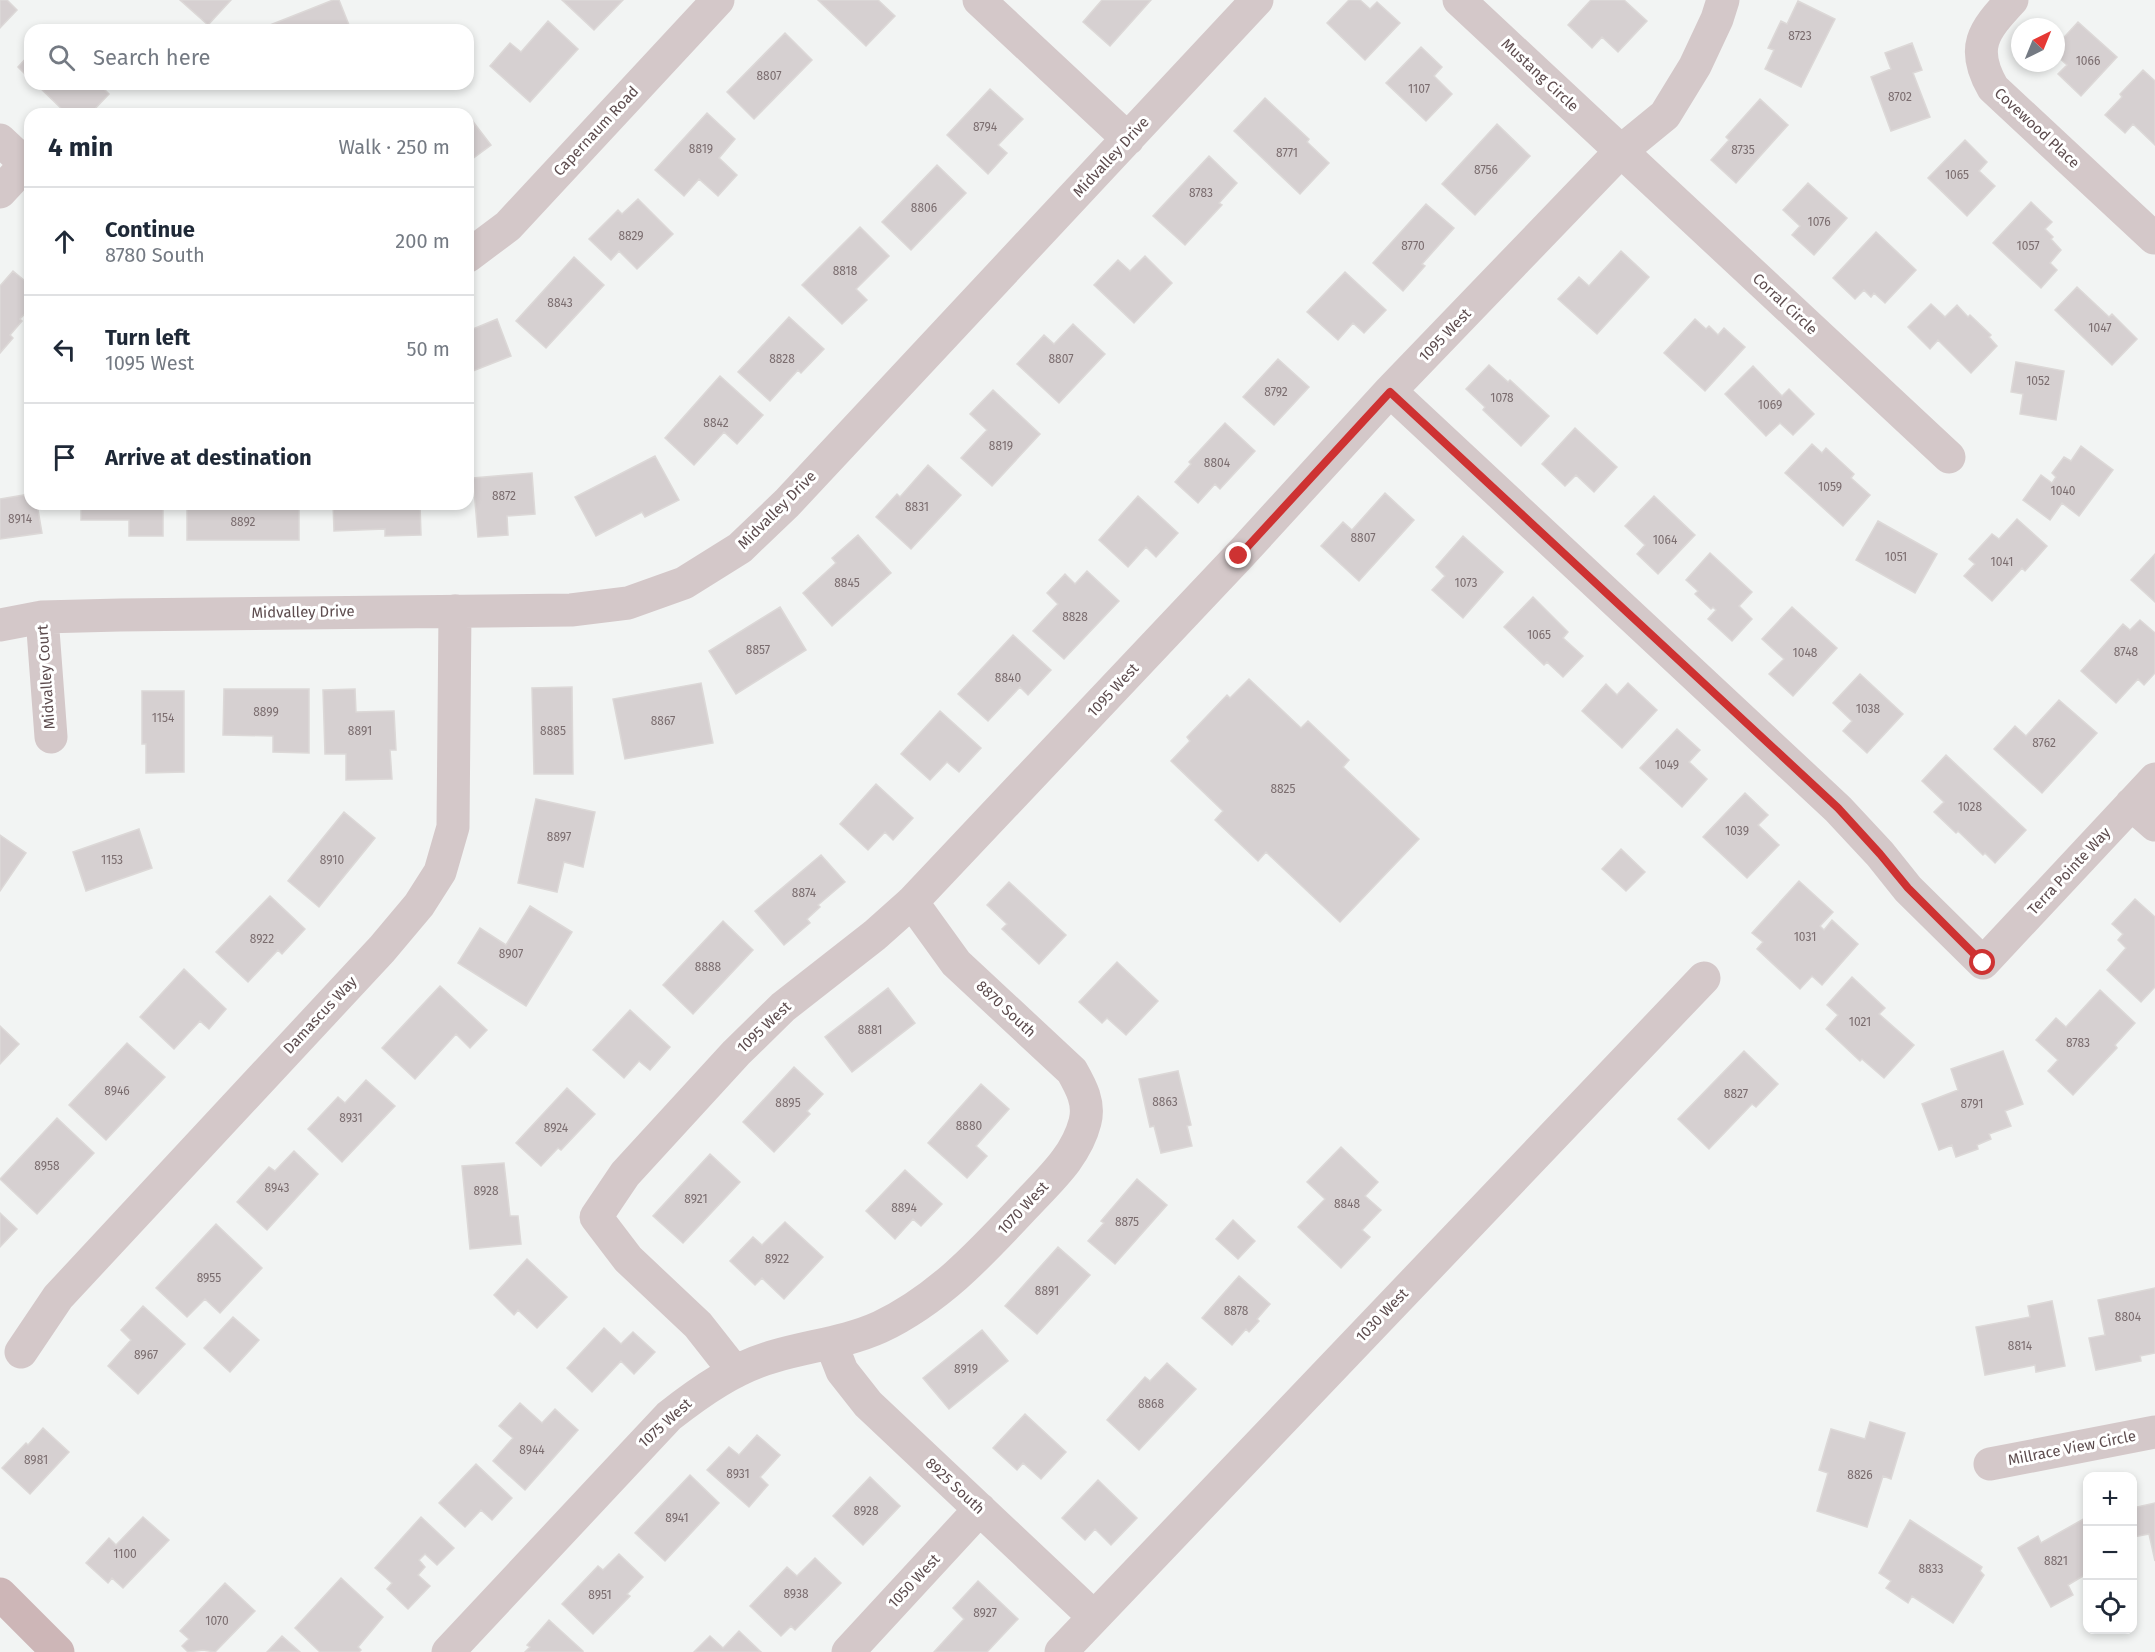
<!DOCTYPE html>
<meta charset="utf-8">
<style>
body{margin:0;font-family:"Fira Sans",sans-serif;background:#f6f6f7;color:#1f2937}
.controls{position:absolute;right:18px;bottom:18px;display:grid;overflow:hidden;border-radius:12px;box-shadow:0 3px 9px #0003}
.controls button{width:54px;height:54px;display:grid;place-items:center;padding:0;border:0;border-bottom:2px solid #e0e1e3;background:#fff;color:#1f2937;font:30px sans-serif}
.compass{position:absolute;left:2011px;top:18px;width:54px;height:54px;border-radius:50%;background:#fff;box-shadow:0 3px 9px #0003;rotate:43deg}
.stop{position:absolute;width:18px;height:18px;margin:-14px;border:4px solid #ce3232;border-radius:50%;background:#fff}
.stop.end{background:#ce3232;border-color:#fff;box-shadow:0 2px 6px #0008}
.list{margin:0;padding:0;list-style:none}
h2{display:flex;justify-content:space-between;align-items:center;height:78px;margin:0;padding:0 24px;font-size:26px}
h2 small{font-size:20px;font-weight:400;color:#747a83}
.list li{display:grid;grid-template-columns:39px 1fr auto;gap:18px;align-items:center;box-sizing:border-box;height:108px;padding:0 24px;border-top:2px solid #e0e1e3}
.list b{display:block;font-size:22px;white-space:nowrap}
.list p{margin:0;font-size:20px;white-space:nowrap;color:#747a83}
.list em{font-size:20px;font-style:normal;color:#747a83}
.icon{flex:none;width:33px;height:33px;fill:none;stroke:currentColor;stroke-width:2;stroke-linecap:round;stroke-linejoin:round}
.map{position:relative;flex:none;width:2155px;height:1652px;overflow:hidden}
.search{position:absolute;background:#fff;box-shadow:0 3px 9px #0003;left:24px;top:24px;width:450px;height:66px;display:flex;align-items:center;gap:15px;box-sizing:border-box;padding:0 21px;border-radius:18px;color:#747a83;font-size:22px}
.panel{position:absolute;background:#fff;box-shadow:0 3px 9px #0003;left:24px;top:108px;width:450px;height:402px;border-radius:18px}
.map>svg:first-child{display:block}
.building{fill:#d6d0d1;stroke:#dcd8d7;stroke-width:1.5}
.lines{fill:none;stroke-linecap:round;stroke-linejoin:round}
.street{stroke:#d4c8c9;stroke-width:33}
.primary{stroke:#cdb6b7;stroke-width:33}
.route{stroke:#ce3232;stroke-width:8}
.labels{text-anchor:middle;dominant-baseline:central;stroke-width:6;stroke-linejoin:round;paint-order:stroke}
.number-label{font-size:12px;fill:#7b6d6f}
.street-label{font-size:15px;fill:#5d4c4e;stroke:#fff}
</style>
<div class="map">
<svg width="2155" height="1652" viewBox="0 0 2155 1652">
<rect width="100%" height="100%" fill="#f2f4f3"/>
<path class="building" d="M0 0H7L17 10 0 28Z
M180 0H231L208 25Z
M333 0H339L351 30H266L265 27Z
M562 0H623L594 30Z
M818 0H878L895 16 866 46Z
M1102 0H1151L1110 46 1083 22Z
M1349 0H1360L1370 9 1377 2 1400 23 1365 60 1327 23Z
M1591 0H1624L1647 21 1618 52 1602 37 1592 48 1568 25Z
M1798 1 1835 19 1801 87 1765 69 1774 50 1768 48 1781 21 1787 24Z
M548 21 578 49 530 102 490 66 510 43 521 52Z
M2078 22 2117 57 2081 96 2058 74 2067 65 2056 55V46Z
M785 33 812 60 754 119 727 92Z
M1912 43 1922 70 1913 73 1930 117 1891 131 1871 77 1891 69 1885 53Z
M1421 47 1442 67 1434 76 1452 94 1426 121 1386 83Z
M30 54V79L18 67Z
M2143 70 2155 81V145L2133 124 2125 133 2105 115 2122 97 2120 94Z
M36 84H99L109 94 90 114H67Z
M990 89 1023 119 998 145 1007 153 988 174 947 135Z
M1265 98 1309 139 1307 142 1329 163 1300 194 1234 131Z
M1760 99 1788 125 1736 183 1711 160 1729 140 1726 137Z
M707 113 735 139 719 158 737 175 718 196 699 179 684 196 655 170Z
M468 115 491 145 468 162Z
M1497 124 1530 156 1475 215 1442 184Z
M1965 140 1987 162 1979 171 1995 186 1967 216 1928 178Z
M1209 156 1237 183 1219 203 1222 205 1185 245 1153 216Z
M937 165 966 193 911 250 882 222Z
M1808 183 1847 218 1814 255 1792 235 1800 226 1783 210Z
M638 199 673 234 637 269 619 251 611 260 589 239 618 210 622 214Z
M2031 202 2052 222 2045 229 2053 237 2051 239 2061 250 2050 263 2057 270 2041 288 1993 243Z
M1426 204 1454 228 1422 264 1425 266 1403 291 1373 263Z
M860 227 889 256 856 289 867 300 842 324 802 285Z
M1876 232 1916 270 1885 303 1874 293 1871 297 1864 290 1855 299 1833 278Z
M1621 251 1649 277 1597 334 1558 299 1579 277 1589 286Z
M1145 256 1172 283 1134 323 1094 285 1118 260 1130 271Z
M574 257 604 285 546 348 516 321Z
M13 271 30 285V308L20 319 22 321 10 335 13 338 0 353V286Z
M1345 272 1386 310 1364 333 1353 323 1338 340 1307 312Z
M2077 287 2109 317 2112 314 2137 339 2112 365 2055 310Z
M1931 304 1945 317 1957 305 1968 317 1970 315 1991 335 1989 337 1997 346 1971 373 1938 340 1930 349 1908 327Z
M789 317 824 349 801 373 798 370 770 401 738 372Z
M497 319 511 356 468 373V331Z
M1695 319 1706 329 1709 326 1718 335 1724 328 1745 347 1705 391 1664 353Z
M1073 324 1105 354 1059 403 1017 364 1044 335 1054 344Z
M1278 359 1309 387 1274 425 1243 397Z
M2016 362 2064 371 2056 420 2020 414 2023 394 2011 392Z
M1489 365 1508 382 1510 380 1549 416 1521 446 1483 410 1485 407 1466 389Z
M1753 366 1782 396 1789 389 1814 414 1793 435 1780 423 1766 436 1725 394Z
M720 376 763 415 737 444 724 432 694 465 665 438Z
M993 390 1040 434 992 486 961 458 987 430 970 414Z
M1225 423 1255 451 1220 489 1215 484 1198 503 1175 482 1191 464 1189 462Z
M1575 428 1617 467 1594 492 1576 475 1565 486 1542 464Z
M1812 444 1822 453 1826 448 1854 474 1851 478 1870 495 1843 526 1785 473Z
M2081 446 2113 470 2079 516 2062 503 2050 520 2023 500 2041 475 2052 483 2056 477 2052 473 2064 457 2071 461Z
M655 456 679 500 645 517 642 512 596 536 575 497Z
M928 465 961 495 911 549 876 517 897 494 900 497Z
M532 473 535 514 507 516 508 535 478 537 473 478Z
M1385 493 1414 520 1359 581 1321 546 1343 522 1352 530Z
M30 494V504H37L42 533 0 539V499Z
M1138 496 1178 533 1156 557 1146 547 1128 567 1099 540Z
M1654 496 1695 535 1658 574 1637 554 1645 545 1625 526Z
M81 504H163V536H129V520H81Z
M187 504H299V540H187Z
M333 504H420L421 535 385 536V529L334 531Z
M2017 519 2047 546 2025 571 2022 568 1992 601 1964 576 1975 564 1969 559 1992 534 1999 539Z
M1878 521 1937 554 1915 593 1856 560Z
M858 535 891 573 832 626 803 593 836 563 832 558Z
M1463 536 1503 572 1463 618 1432 590 1445 576 1436 567Z
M1710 553 1752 592 1739 606 1752 619 1732 641 1708 619 1716 610 1713 607 1711 609 1695 594 1698 591 1686 580Z
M2155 554V602L2131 580Z
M1087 571 1119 601 1064 659 1033 631 1058 604 1047 593 1065 574 1075 584Z
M1533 597 1568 632 1563 638 1583 656 1563 677 1547 662 1544 665 1504 627Z
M780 607 806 650 736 694 709 651Z
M1792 607 1837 648 1793 696 1769 674 1784 659 1762 639Z
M2140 620 2155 633V673L2144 685 2138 679 2116 703 2081 671 2123 624 2130 630Z
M1013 635 1051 670 1028 695 1020 687 988 721 958 694Z
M1860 674 1903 714 1867 753 1843 731 1852 721 1833 703Z
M1249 679 1301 728 1308 721 1349 760 1343 767 1419 839 1340 922 1266 852 1258 861 1215 820 1223 811 1171 761 1190 741 1187 737 1227 695 1230 698Z
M701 683 713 743 625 759 613 699Z
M1628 683 1657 710 1622 748 1582 711 1606 684 1617 695Z
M572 687 573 774H534L532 688Z
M224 689H309V753L273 752V736L223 735Z
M355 689 356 712 394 711 396 750H390L392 779 346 780V754H325L323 690Z
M142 691H184V772L146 773V744H142Z
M2059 700 2097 733 2042 793 1994 749 2015 726 2026 736Z
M940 711 981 748 959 772 947 762 930 780 901 754Z
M1677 729 1700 750 1689 762 1707 779 1682 807 1640 768Z
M1946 755 2026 830 1995 863 1985 853 1983 855 1958 831 1956 833 1934 812 1944 802 1922 781Z
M876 784 913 818 893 840 885 832 868 850 840 824Z
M1745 793 1768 815 1758 825 1779 845 1747 878 1703 837Z
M536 799 595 812 583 867 564 862 557 892 518 883Z
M344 812 375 838 319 907 288 881Z
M139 829 152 868 86 891 73 852Z
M0 835 26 853 0 891Z
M1621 849 1645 872 1626 891 1602 869Z
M821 855 845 882 818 905 820 907 807 919 810 923 784 945 755 911Z
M1799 881 1833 912 1820 926 1824 930 1832 920 1858 944 1822 985 1812 976 1800 989 1757 949 1763 942 1752 933Z
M1009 882 1066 935 1039 964 1002 929 1007 924 987 905Z
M270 896 305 929 282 954 278 950 248 982 216 952Z
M2135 899 2155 917V987L2141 1002 2107 970 2126 948 2118 940 2123 934 2112 924Z
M530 906 572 932 526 1006 458 963 480 928 506 945Z
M723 921 753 950 693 1014 663 985Z
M1117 962 1158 1001 1126 1035 1107 1018 1102 1023 1079 1002Z
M184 969 226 1009 209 1029 200 1021 174 1049 140 1017Z
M1852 977 1885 1008 1879 1014 1914 1045 1884 1078 1862 1059 1860 1061 1826 1029 1838 1015 1827 1005Z
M440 986 487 1030 470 1048 456 1034 415 1079 382 1048Z
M888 988 915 1023 852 1072 825 1037Z
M2100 990 2135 1023 2115 1045 2117 1048 2073 1095 2048 1071 2058 1060 2036 1040 2056 1018 2066 1027Z
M630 1010 670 1047 650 1070 639 1061 624 1078 593 1050Z
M0 1026 19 1044 0 1064Z
M127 1043 165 1077 106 1140 69 1105Z
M1744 1051 1778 1084 1756 1107 1752 1104 1709 1149 1678 1119Z
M2003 1051 2023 1104 2005 1111 2011 1126 1989 1134 1991 1139 1977 1145 1978 1149 1956 1157 1952 1145 1939 1150 1922 1104 1958 1090 1951 1069Z
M794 1067 823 1094 807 1111 810 1114 774 1152 743 1122Z
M1178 1071 1191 1125 1187 1126 1192 1146 1161 1153 1154 1126 1150 1127 1139 1079Z
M366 1080 395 1106 342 1162 308 1129 338 1097 345 1103Z
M981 1084 1009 1109 976 1146 987 1156 967 1178 928 1143Z
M567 1088 595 1114 561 1150 558 1148 541 1166 516 1143Z
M57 1118 94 1153 37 1214 0 1179Z
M1341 1147 1378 1182 1365 1196 1381 1210 1362 1230 1370 1237 1341 1268 1298 1227 1325 1199 1307 1182Z
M294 1151 318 1174 267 1230 237 1202 269 1167 275 1171Z
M710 1154 740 1182 683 1243 653 1216Z
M504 1163 510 1216H518L521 1244 470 1249 462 1166Z
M905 1170 942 1204 921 1226 913 1219 895 1239 866 1211Z
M1137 1179 1167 1205 1115 1264 1088 1241 1104 1223 1101 1221Z
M0 1213 17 1229 0 1247Z
M1233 1220 1255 1241 1238 1259 1216 1239Z
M785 1222 823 1257 784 1299 762 1278 755 1285 730 1261 753 1237 762 1245Z
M216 1224 262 1268 220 1313 205 1299 187 1317 156 1288Z
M1058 1247 1090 1275 1037 1334 1005 1306Z
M527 1259 567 1297 537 1328 518 1310 514 1315 494 1295Z
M1239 1276 1270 1304 1257 1319 1259 1321 1249 1332 1246 1329 1232 1345 1202 1318Z
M2155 1288V1353L2140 1356 2141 1361 2096 1370 2089 1338 2105 1335 2098 1300Z
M2052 1301 2065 1366 2036 1372 2035 1365 1985 1375 1976 1327 2030 1317 2028 1306Z
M143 1306 185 1344 138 1394 108 1366 131 1340 121 1330Z
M233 1317 259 1340 230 1372 204 1348Z
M604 1328 621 1344 633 1332 655 1352 634 1374 621 1361 592 1392 567 1368Z
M982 1330 1008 1361 949 1409 923 1378Z
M1167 1363 1196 1389 1139 1450 1107 1420 1145 1377 1150 1381Z
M520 1403 542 1423 555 1409 578 1430 525 1490 493 1461 513 1438 499 1426Z
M1025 1414 1066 1452 1041 1479 1023 1463 1017 1470 993 1448Z
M1870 1422 1905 1433 1891 1479 1883 1476 1867 1527 1817 1511 1828 1473 1819 1470 1831 1429 1865 1439Z
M43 1428 69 1452 30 1494 2 1468 26 1443 28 1445Z
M757 1435 780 1455 760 1477 768 1485 749 1507 707 1470 729 1447 739 1455Z
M476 1464 512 1498 492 1520 481 1510 465 1527 439 1503Z
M690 1475 719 1503 665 1561 635 1533Z
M870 1477 900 1506 863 1545 833 1516Z
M1098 1480 1137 1518 1111 1545 1095 1529 1085 1540 1062 1518Z
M2155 1503V1561L2149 1534 2134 1537 2132 1530V1508Z
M143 1517 169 1540 123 1588 112 1578 108 1583 86 1563 109 1538 116 1545Z
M421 1517 454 1548 437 1565 425 1554 419 1560 425 1567 418 1575 430 1586 408 1609 387 1589 392 1583 375 1568Z
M2087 1517 2088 1573 2068 1585 2073 1595 2051 1607 2018 1548 2038 1536 2041 1543Z
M1910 1520 1982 1567 1980 1571 1984 1575 1953 1623 1912 1596 1908 1603 1886 1588 1891 1581 1879 1573Z
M619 1554 643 1577 627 1594 630 1596 593 1634 562 1604 598 1566 603 1570Z
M815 1558 841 1583 795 1630 791 1626 781 1636 750 1606 787 1567 797 1576Z
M341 1578 383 1617 358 1647 361 1650 359 1652H320L295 1628Z
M978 1581 1018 1619 987 1652H934L964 1619 953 1608Z
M225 1583 255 1611 215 1652 203 1650 188 1652 182 1646 189 1639 180 1631Z
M549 1620 583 1651V1652H525L530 1647 527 1645Z
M739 1631 761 1652H694L710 1636 723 1648Z
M282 1636 300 1652H267Z"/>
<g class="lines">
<path class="street" d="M979 0 1128 139
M1459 0 1949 457
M2012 0C1983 31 1970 48 1993 88L2154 238
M0 140 30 168
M0 192 26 164
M468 256 508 226 718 0
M1390 391 1838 809 1880 854 1908 889 1983 963 2155 779
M42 617 51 737
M0 625 42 617 120 615 571 610 628 603 684 583 740 548 787 503 1257 0
M2131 804 2155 825
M831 1343 842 1371 868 1404 1094 1617
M21 1352 58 1297 382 949 419 905 440 872 453 827 455 611
M735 1372 698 1325 628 1259 596 1217 625 1174 736 1053 783 1007 875 935 912 902 1239 556 1390 391 1621 151 1665 115 1695 66 1717 19 1723 0
M1990 1464 2155 1432
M448 1652 669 1416C701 1391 735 1367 775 1356 809 1346 847 1342 880 1327 939 1299 981 1253 1025 1206 1049 1180 1076 1157 1085 1122 1090 1103 1081 1087 1072 1071L956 963 912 902
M848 1652 980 1509
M1061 1652 1704 978"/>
<path class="primary" d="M0 1594 58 1652"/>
</g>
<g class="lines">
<path class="route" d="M1239 556 1390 392 1838 808 1880 854 1908 888 1983 963"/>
</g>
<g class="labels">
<g class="number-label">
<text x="1800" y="36">8723</text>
<text x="2088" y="61">1066</text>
<text x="769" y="76">8807</text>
<text x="1419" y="89">1107</text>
<text x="1900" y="97">8702</text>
<text x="985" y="127">8794</text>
<text x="701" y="149">8819</text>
<text x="1743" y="150">8735</text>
<text x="1287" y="153">8771</text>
<text x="1486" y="170">8756</text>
<text x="1957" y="175">1065</text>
<text x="1201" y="193">8783</text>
<text x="924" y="208">8806</text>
<text x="1819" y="222">1076</text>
<text x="631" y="236">8829</text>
<text x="1413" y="246">8770</text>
<text x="2028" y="246">1057</text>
<text x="845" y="271">8818</text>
<text x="560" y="303">8843</text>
<text x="2100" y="328">1047</text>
<text x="782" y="359">8828</text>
<text x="1061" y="359">8807</text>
<text x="2038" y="381">1052</text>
<text x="1276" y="392">8792</text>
<text x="1502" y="398">1078</text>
<text x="1770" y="405">1069</text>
<text x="716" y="423">8842</text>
<text x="1001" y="446">8819</text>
<text x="1217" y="463">8804</text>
<text x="1830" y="487">1059</text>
<text x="2063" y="491">1040</text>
<text x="504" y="496">8872</text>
<text x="917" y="507">8831</text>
<text x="20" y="519">8914</text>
<text x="243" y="522">8892</text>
<text x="1363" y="538">8807</text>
<text x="1665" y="540">1064</text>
<text x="1896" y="557">1051</text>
<text x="2002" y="562">1041</text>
<text x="847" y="583">8845</text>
<text x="1466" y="583">1073</text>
<text x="1075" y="617">8828</text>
<text x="1539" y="635">1065</text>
<text x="758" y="650">8857</text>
<text x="2126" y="652">8748</text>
<text x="1805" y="653">1048</text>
<text x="1008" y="678">8840</text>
<text x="1868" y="709">1038</text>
<text x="266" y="712">8899</text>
<text x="163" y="718">1154</text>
<text x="663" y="721">8867</text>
<text x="360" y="731">8891</text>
<text x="553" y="731">8885</text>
<text x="2044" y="743">8762</text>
<text x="1667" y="765">1049</text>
<text x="1283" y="789">8825</text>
<text x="1970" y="807">1028</text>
<text x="1737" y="831">1039</text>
<text x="559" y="837">8897</text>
<text x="112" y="860">1153</text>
<text x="332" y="860">8910</text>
<text x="804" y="893">8874</text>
<text x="1805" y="937">1031</text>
<text x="262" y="939">8922</text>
<text x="511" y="954">8907</text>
<text x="708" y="967">8888</text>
<text x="1860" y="1022">1021</text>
<text x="870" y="1030">8881</text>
<text x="2078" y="1043">8783</text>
<text x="117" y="1091">8946</text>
<text x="1736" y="1094">8827</text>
<text x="1165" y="1102">8863</text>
<text x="788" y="1103">8895</text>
<text x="1972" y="1104">8791</text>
<text x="351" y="1118">8931</text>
<text x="969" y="1126">8880</text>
<text x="556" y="1128">8924</text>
<text x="47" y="1166">8958</text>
<text x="277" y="1188">8943</text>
<text x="486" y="1191">8928</text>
<text x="696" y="1199">8921</text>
<text x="1347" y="1204">8848</text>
<text x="904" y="1208">8894</text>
<text x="1127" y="1222">8875</text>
<text x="777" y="1259">8922</text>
<text x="209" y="1278">8955</text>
<text x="1047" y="1291">8891</text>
<text x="1236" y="1311">8878</text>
<text x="2128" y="1317">8804</text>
<text x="2020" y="1346">8814</text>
<text x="146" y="1355">8967</text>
<text x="966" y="1369">8919</text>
<text x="1151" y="1404">8868</text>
<text x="532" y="1450">8944</text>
<text x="36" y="1460">8981</text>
<text x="738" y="1474">8931</text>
<text x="1860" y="1475">8826</text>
<text x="866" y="1511">8928</text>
<text x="677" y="1518">8941</text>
<text x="125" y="1554">1100</text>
<text x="2056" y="1561">8821</text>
<text x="1931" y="1569">8833</text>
<text x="796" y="1594">8938</text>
<text x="600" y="1595">8951</text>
<text x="985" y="1613">8927</text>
<text x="217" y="1621">1070</text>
</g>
<g class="street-label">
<text transform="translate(1540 75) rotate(43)">Mustang Circle</text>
<text transform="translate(2037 128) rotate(43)">Covewood Place</text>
<text transform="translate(596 131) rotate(-47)">Capernaum Road</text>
<text transform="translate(1111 157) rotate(-47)">Midvalley Drive</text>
<text transform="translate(1785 304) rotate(43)">Corral Circle</text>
<text transform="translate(1445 335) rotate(-46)">1095 West</text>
<text transform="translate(777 510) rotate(-45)">Midvalley Drive</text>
<text transform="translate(303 612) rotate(-1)">Midvalley Drive</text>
<text transform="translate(46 677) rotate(-94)">Midvalley Court</text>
<text transform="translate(1113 690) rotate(-47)">1095 West</text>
<text transform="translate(2069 871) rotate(-47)">Terra Pointe Way</text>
<text transform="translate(1006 1009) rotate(43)">8870 South</text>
<text transform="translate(320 1015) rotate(-47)">Damascus Way</text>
<text transform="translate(764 1027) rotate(-43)">1095 West</text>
<text transform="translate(1023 1208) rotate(-47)">1070 West</text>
<text transform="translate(1382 1315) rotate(-46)">1030 West</text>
<text transform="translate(665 1423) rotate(-42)">1075 West</text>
<text transform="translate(2072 1448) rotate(-11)">Millrace View Circle</text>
<text transform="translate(955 1486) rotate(43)">8925 South</text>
<text transform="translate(914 1581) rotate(-47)">1050 West</text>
</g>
</g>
</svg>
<div class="controls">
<button>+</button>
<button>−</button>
<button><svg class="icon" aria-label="locate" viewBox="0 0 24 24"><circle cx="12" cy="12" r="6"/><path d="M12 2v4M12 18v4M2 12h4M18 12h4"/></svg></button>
</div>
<svg class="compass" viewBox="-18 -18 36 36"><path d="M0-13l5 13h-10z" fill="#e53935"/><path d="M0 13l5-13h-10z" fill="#747a83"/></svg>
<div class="stop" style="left:1983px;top:963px"></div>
<div class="stop end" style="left:1239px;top:556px"></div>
<div class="search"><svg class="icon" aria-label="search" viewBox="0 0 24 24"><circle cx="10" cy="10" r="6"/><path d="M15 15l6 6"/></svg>Search here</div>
<section class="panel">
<h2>4 min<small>Walk · 250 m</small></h2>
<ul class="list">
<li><svg class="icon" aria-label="ahead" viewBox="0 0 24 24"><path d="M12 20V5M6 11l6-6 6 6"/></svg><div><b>Continue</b><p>8780 South</p></div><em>200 m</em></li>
<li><svg class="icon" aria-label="left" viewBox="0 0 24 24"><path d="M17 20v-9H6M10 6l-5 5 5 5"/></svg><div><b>Turn left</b><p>1095 West</p></div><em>50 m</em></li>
<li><svg class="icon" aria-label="arrive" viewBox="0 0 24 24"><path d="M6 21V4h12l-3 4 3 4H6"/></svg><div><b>Arrive at destination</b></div></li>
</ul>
</section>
</div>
